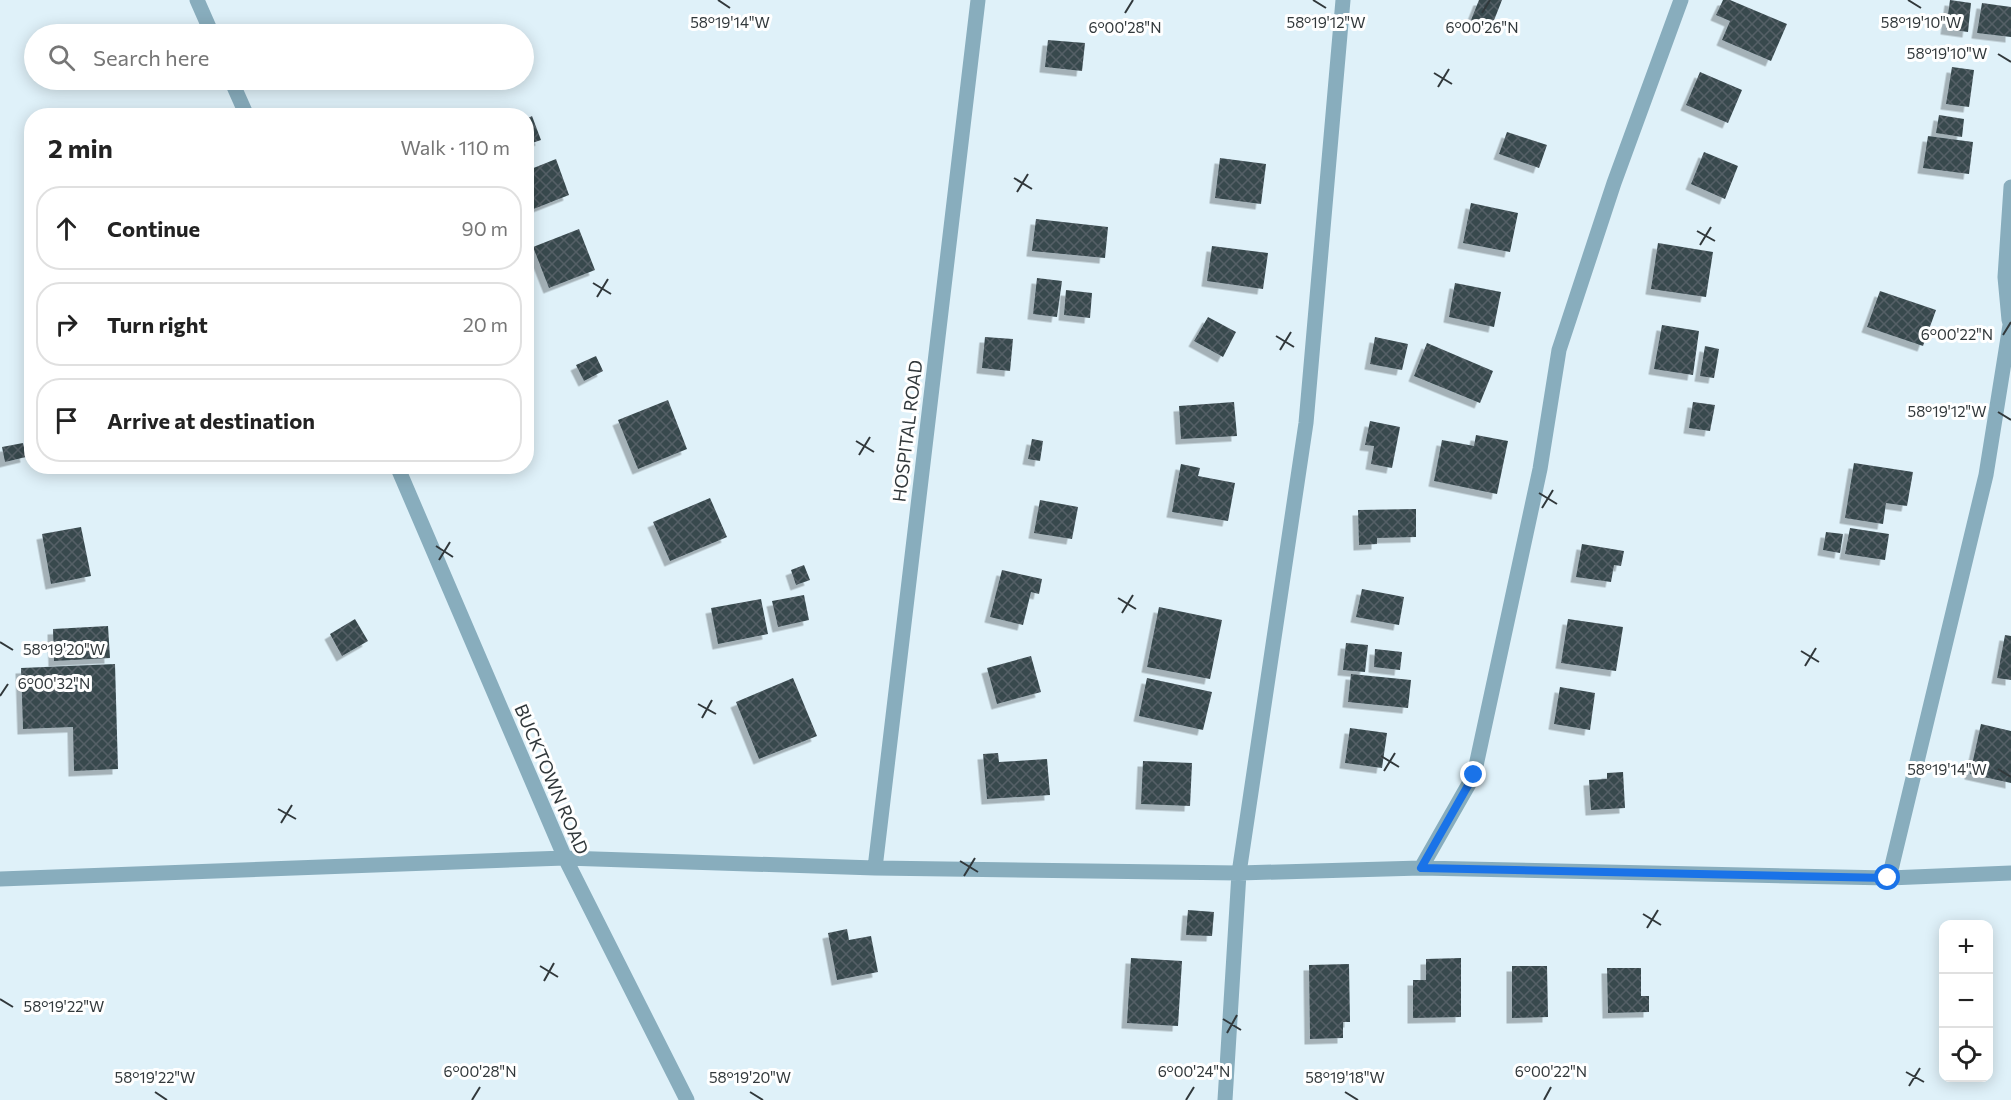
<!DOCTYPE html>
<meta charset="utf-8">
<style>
body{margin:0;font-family:Commissioner,sans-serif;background:#f2f2f2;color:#222}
.controls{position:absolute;right:18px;bottom:18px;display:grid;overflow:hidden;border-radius:12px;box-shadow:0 3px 15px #0003}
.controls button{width:54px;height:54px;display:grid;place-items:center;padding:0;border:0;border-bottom:2px solid #e0e0e0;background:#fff;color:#222;font:30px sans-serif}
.stop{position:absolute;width:18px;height:18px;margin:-14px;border:4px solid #1a73e8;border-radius:50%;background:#fff}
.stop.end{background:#1a73e8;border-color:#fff;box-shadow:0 2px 6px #0008}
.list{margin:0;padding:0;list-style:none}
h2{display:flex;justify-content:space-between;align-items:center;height:78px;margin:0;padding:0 24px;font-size:26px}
h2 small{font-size:20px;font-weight:400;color:#767676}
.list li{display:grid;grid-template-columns:39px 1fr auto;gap:18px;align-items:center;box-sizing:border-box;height:84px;margin:0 12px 12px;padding:0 12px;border:2px solid #e0e0e0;border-radius:24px}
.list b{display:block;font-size:22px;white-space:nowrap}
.list em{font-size:20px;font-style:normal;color:#767676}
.icon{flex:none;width:33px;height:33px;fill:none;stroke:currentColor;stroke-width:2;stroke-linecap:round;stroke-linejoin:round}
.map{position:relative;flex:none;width:2011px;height:1100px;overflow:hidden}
.search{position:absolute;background:#fff;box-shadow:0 3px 15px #0003;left:24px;top:24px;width:510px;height:66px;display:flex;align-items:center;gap:15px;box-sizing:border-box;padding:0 21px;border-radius:33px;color:#767676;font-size:22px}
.panel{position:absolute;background:#fff;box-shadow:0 3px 15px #0003;left:24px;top:108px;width:510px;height:366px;border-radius:24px}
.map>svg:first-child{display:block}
.building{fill:url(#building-cross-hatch);filter:url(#shadow)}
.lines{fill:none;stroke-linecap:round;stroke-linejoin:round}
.minor{stroke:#88adbd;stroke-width:15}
.route{stroke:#1a73e8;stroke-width:8}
.ticks{fill:none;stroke:#31383b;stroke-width:2}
.labels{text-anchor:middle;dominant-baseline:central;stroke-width:6;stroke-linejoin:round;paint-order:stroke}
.street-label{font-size:18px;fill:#31383b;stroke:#fff}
.ticks-label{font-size:15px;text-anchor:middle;fill:#31383b;stroke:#fff;stroke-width:6;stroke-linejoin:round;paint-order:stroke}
</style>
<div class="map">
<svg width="2011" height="1100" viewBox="0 0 2011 1100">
<defs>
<pattern id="building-cross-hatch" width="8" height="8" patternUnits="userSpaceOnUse" patternTransform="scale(1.5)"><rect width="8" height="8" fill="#39484e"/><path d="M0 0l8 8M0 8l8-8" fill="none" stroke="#546166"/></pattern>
<filter id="shadow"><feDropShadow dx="-5.5" dy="5.5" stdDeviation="0" flood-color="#0004"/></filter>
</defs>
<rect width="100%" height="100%" fill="#dff1f9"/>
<path class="building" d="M1479 0H1502L1491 28 1471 20Z
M1723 0H1730L1787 24 1771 61 1722 40 1730 21 1716 15Z
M1950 0 1971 3 1968 32 1946 29Z
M1982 3 2011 7V37L1977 33Z
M1048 40 1085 43 1082 71 1045 67Z
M1952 67 1974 70 1969 107 1946 104Z
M1700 72 1742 90 1728 123 1686 105Z
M1939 115 1964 119 1962 137 1936 133Z
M532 116 541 140 526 145V119Z
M1507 132 1547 145 1539 168 1499 154Z
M1928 136 1973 142 1969 174 1923 168Z
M1704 152 1738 166 1725 199 1691 184Z
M1220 158 1266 164 1261 204 1215 198Z
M556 159 569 195 526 212V171Z
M1471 203 1518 213 1510 252 1463 243Z
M1036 219 1108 227 1105 258 1032 251Z
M579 229 595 270 549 288 533 247Z
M1658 243 1713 252 1706 297 1651 289Z
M1212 246 1268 253 1263 289 1207 281Z
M1037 278 1062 281 1057 317 1033 314Z
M1455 283 1501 292 1494 327 1449 317Z
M1066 290 1092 293 1090 318 1064 315Z
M1880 291 1936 310 1923 346 1867 327Z
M1208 317 1236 332 1223 357 1194 341Z
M1662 325 1699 331 1693 375 1654 369Z
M985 337 1013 339 1010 371 982 368Z
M1375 337 1408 344 1402 370 1370 364Z
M1427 343 1493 371 1480 403 1414 376Z
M1705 346 1719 349 1714 378 1700 376Z
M596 356 603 371 584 381 576 365Z
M668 400 687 449 638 469 618 420Z
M1234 402 1237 436 1181 439 1179 406Z
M1693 402 1715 405 1710 431 1689 428Z
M1370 421 1400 427 1392 468 1371 464 1374 446 1365 445Z
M1476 435 1508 441 1497 494 1434 481 1442 440 1474 446Z
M1032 439 1043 441 1040 461 1028 459Z
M23 443 26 457 5 462 2 447Z
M1854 463 1913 472 1907 506 1886 503 1883 524 1845 518Z
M1181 464 1200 468 1198 476 1235 483 1228 521 1172 512Z
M710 498 727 537 670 561 653 522Z
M1040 500 1078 507 1072 539 1034 533Z
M1416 509V537L1377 538V544L1359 545 1358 510Z
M81 527 91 576 51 584 42 534Z
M1850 528 1889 534 1885 560 1845 554Z
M1826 532 1843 534 1840 553 1823 550Z
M1582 544 1624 551 1621 566 1614 565 1611 582 1576 577Z
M804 565 810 580 796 585 791 570Z
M1002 570 1042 579 1039 594 1031 592 1023 625 990 617Z
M1362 589 1404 597 1399 625 1356 617Z
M804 595 809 620 778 627 772 601Z
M761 599 768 634 718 644 711 608Z
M1159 607 1222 620 1210 679 1147 667Z
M355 619 368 641 342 656 330 634Z
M1568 619 1623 627 1616 671 1561 663Z
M108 626 110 658 54 661 53 629Z
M2005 635 2011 636V680L1997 678Z
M1346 643 1368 645 1365 672 1343 670Z
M1375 649 1402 652 1400 670 1374 667Z
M1031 656 1041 692 997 704 987 668Z
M115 664 118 769 74 771 73 727 23 729 21 668Z
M1351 674 1411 680 1408 708 1348 702Z
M793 678 817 736 759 759 736 702Z
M1147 678 1212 692 1203 730 1139 716Z
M1560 687 1595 693 1590 730 1554 724Z
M1981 724 2011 731V783L1970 774Z
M1350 728 1387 733 1382 768 1345 763Z
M998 753 999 762 1047 759 1050 795 987 799 983 754Z
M1143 761 1192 763 1190 806 1141 804Z
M1623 772 1625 808 1591 810 1589 780 1607 779V773Z
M1188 910 1214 912 1212 936 1186 935Z
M847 929 849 940 871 936 878 972 837 980 828 933Z
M1131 958 1182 961 1178 1026 1127 1023Z
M1461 958V1017L1413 1018V980H1426V959Z
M1349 964 1350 1022H1343V1038L1310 1039 1309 965Z
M1512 966H1547L1548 1017 1512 1018Z
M1607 968H1641V996H1649V1012L1608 1013Z"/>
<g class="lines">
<path class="minor" d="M197 0 212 34
M231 80 247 116
M2009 320 2005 277 2011 187
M397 466 565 858 687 1100
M875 868 978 0
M1421 868 1474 775 1540 469 1559 350 1614 183 1681 0
M1889 878 1986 475 2011 319
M0 879 565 858 875 868 1239 873 1421 868 1889 878 2011 873
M1225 1100 1239 873 1306 423 1343 0"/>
</g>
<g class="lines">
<path class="route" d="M1474 775 1421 868 1888 878"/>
</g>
<path class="ticks" d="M718 0 730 8M1313 0 1326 8M1908 0 1921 8M1125 13 1133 0M1482 13 1490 0M1998 54 2011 62M1434 73 1452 84M1438 87 1449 69M1014 178 1032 189M1017 192 1028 174M1697 231 1715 241M1700 245 1711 227M593 283 611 294M597 297 608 279M2003 335 2011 322M1276 336 1294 347M1280 350 1291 332M1998 412 2011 420M856 441 874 452M859 455 870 437M1539 493 1557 504M1542 508 1553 490M436 546 453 557M439 560 450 542M1118 598 1136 609M1122 613 1133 595M0 642 13 650M1801 651 1819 662M1805 666 1816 648M0 696 8 684M698 704 716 714M702 718 712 700M1381 756 1399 767M1998 769 2011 777M1384 771 1395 753M278 809 296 819M281 823 292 805M960 861 978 872M964 876 975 858M1643 914 1661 925M1647 928 1658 910M540 966 558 977M544 981 554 963M0 999 13 1007M1223 1019 1241 1030M1227 1033 1237 1015M1906 1072 1924 1082M1909 1086 1920 1068M155 1092 167 1100M750 1092 763 1100M1345 1092 1358 1100M472 1100 480 1087M1186 1100 1194 1087M1544 1100 1551 1087"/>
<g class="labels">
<g class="street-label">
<text transform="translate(907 431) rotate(-83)">HOSPITAL ROAD</text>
<text transform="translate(552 779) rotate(67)">BUCKTOWN ROAD</text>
</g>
</g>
<g class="ticks-label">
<text x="730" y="28">58°19'14"W</text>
<text x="1326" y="28">58°19'12"W</text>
<text x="1921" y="28">58°19'10"W</text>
<text x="1125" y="33">6°00'28"N</text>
<text x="1482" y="33">6°00'26"N</text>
<text x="1947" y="59">58°19'10"W</text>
<text x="1957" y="340">6°00'22"N</text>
<text x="1947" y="417">58°19'12"W</text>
<text x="64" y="655">58°19'20"W</text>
<text x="54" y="689">6°00'32"N</text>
<text x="1947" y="775">58°19'14"W</text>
<text x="64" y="1012">58°19'22"W</text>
<text x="480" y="1077">6°00'28"N</text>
<text x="1194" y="1077">6°00'24"N</text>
<text x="1551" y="1077">6°00'22"N</text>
<text x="155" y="1083">58°19'22"W</text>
<text x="750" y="1083">58°19'20"W</text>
<text x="1345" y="1083">58°19'18"W</text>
</g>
</svg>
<div class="controls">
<button>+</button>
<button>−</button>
<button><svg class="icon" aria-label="locate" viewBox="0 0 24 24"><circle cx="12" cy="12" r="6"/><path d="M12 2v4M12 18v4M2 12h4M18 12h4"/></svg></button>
</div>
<div class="stop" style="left:1888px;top:878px"></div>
<div class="stop end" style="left:1474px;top:775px"></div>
<div class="search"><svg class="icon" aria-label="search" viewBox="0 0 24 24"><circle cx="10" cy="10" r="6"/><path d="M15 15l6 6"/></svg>Search here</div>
<section class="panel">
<h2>2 min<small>Walk · 110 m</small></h2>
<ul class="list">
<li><svg class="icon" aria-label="ahead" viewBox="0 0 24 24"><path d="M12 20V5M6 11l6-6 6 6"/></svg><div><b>Continue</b></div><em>90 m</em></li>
<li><svg class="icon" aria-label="right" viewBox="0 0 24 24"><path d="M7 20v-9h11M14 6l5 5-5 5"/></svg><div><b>Turn right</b></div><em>20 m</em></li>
<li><svg class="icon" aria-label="arrive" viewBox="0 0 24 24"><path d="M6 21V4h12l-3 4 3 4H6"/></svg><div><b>Arrive at destination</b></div></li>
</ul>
</section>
</div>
